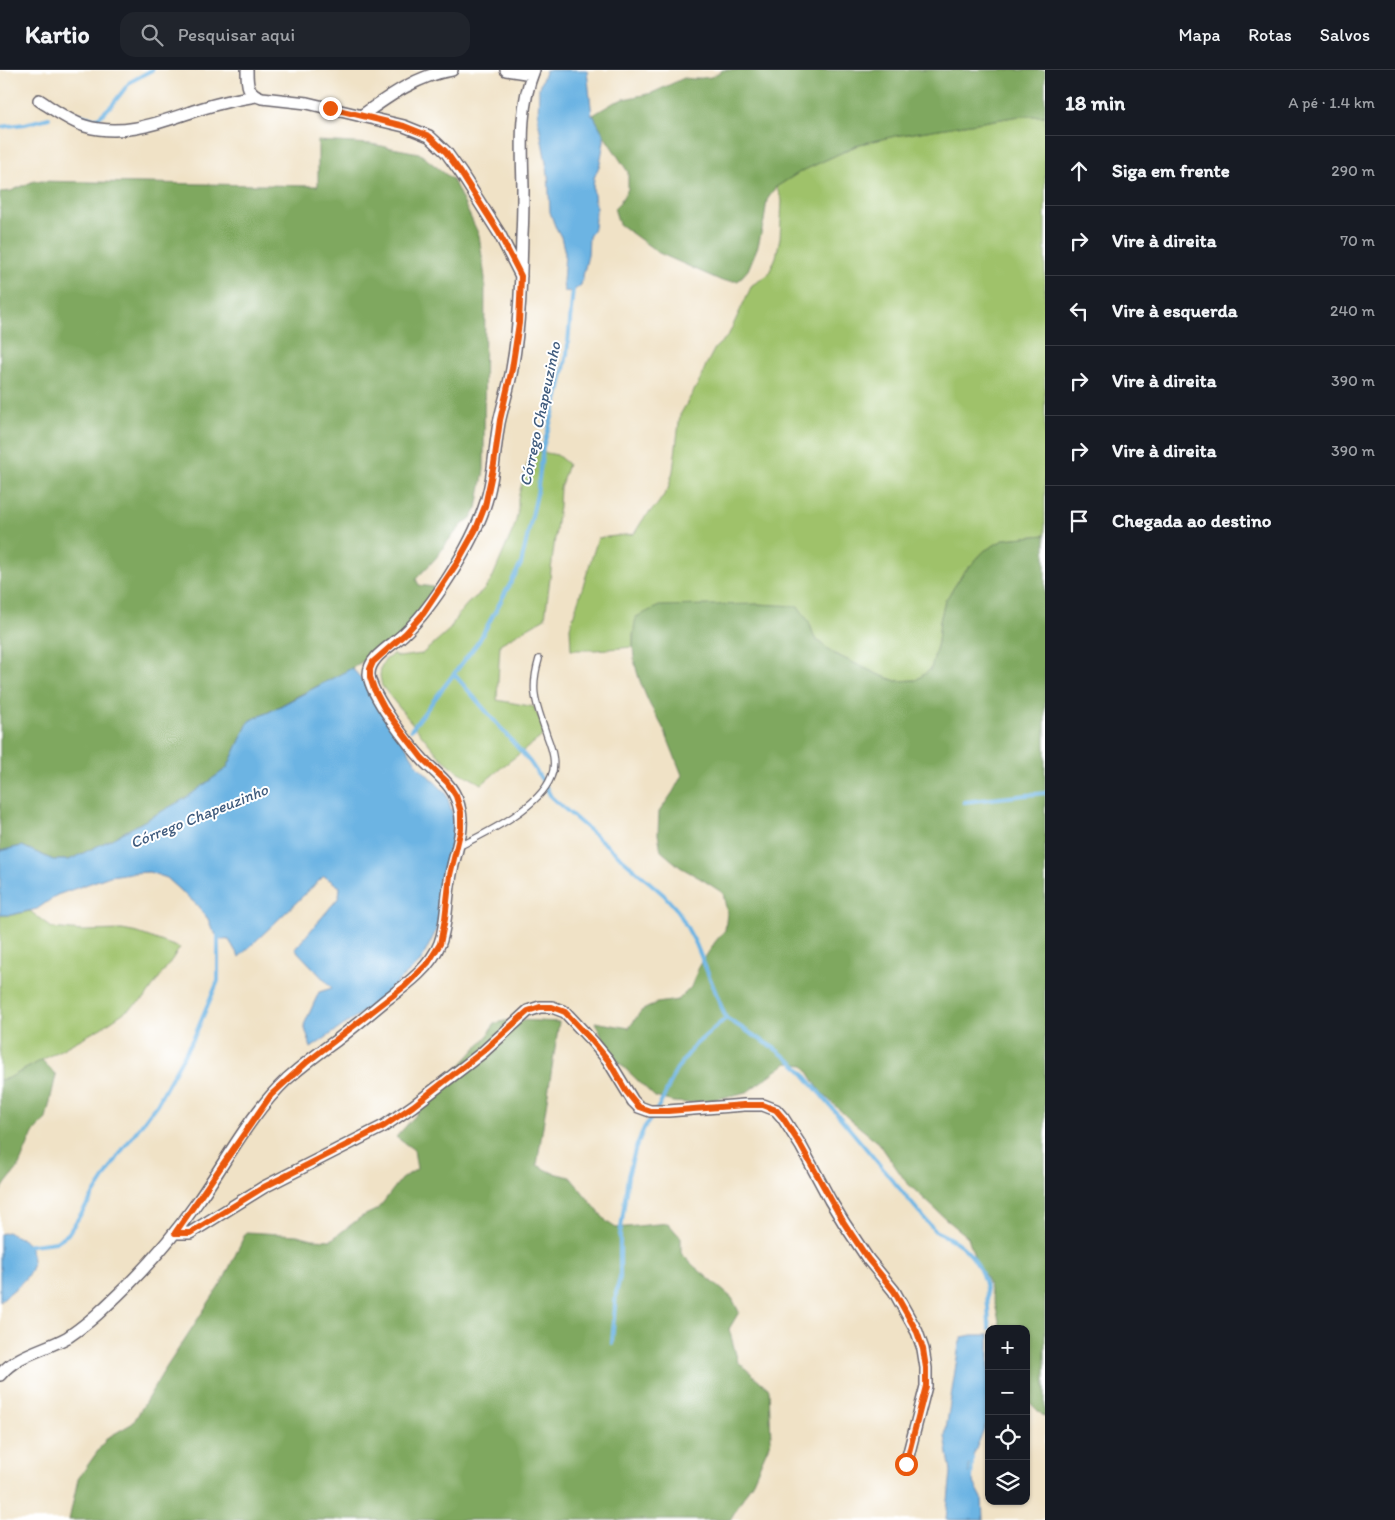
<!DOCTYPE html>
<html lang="pt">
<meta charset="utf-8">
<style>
body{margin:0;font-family:Itim,sans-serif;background:#20242c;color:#f1f3f6}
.controls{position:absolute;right:15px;bottom:15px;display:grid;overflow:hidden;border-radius:10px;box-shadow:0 1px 4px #0004}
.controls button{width:45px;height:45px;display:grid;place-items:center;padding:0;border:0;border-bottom:1px solid #363941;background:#171b24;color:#f1f3f6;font:25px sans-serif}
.stop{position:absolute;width:15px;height:15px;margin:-11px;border:4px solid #ea580c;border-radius:50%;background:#fff}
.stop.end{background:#ea580c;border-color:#fff;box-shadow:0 1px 5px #0008}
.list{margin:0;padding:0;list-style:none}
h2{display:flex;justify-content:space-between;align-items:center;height:65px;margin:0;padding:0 20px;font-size:21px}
h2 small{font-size:16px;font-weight:400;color:#9ea1a6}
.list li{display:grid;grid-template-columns:32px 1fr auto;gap:15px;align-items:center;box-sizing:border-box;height:70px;padding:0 20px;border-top:1px solid #363941}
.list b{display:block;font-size:19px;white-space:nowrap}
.list em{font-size:16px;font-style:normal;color:#9ea1a6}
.icon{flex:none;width:28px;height:28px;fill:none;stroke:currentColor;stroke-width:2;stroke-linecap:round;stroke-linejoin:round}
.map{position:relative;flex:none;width:1045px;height:1450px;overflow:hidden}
header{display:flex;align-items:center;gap:30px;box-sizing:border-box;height:70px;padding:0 25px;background:#171b24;border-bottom:1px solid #363941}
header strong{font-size:24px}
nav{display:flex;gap:28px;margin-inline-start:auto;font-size:18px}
.search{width:350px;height:45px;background:#20242c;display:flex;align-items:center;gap:12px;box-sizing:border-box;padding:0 18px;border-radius:15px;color:#9ea1a6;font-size:19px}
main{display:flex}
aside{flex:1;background:#171b24}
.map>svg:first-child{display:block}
.green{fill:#9fc26b;stroke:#607253}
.forest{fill:#7fa85f;stroke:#50654d}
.water{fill:#6cb4e3;stroke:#476b8f}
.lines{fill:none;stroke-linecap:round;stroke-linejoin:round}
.stream{stroke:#6cb4e3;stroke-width:4}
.service-casing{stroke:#6a656c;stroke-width:8}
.minor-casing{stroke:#6a656c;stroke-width:14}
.service{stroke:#fff;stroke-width:5.5}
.minor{stroke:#fff;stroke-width:11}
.route{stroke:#ea580c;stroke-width:6}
.labels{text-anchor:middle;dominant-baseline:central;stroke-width:4;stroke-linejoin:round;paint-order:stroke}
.water-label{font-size:16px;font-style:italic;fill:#405c7e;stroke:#fff}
</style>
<header>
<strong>Kartio</strong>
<div class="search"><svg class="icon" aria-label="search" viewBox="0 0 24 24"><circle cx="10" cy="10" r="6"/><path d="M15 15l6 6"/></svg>Pesquisar aqui</div>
<nav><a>Mapa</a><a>Rotas</a><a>Salvos</a></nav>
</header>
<main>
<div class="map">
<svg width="1045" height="1450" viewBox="0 0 1045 1450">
<rect width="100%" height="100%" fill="#fff"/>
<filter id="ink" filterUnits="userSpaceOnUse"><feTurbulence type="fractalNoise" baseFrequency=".02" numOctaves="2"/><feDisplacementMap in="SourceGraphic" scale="10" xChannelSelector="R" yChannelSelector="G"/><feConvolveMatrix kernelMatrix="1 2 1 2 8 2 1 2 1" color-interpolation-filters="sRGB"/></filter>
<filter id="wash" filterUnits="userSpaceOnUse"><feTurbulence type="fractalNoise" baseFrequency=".0096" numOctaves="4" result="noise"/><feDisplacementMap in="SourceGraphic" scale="20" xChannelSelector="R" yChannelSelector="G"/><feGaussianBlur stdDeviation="1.12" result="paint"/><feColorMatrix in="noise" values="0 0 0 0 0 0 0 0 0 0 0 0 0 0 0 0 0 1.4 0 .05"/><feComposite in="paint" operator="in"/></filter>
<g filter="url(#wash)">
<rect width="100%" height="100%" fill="#f0e2c6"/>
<path class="green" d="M1020 46H1045V465L1005 469 984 481 962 505 945 531 940 551 938 572 931 599 916 610 896 611 877 604 835 584 815 569 809 552 798 537 757 534 633 564V577L596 580H571L570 557 598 468 634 464 644 448 657 435 668 419 673 401 680 345 699 312 706 295 715 278 728 266 752 215 768 205 776 187 780 168 782 130 776 117 800 102 860 74 895 66Z
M536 381 557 385 568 394 560 418 559 436 545 548 500 574 497 630 535 637V641L548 660 540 668 502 697 482 714 459 702 439 686 393 630 382 616 380 606 381 597 384 591 393 584 399 587 422 584 450 559 457 546 468 533 482 522 491 511 515 455 518 441V428L530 384Z
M30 841 52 858 82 861 122 860 138 863 180 878 145 928 101 958 9 1008 0 1010V845H11Z"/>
<path class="forest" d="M723 0H1045V46H1020L895 66 860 74 800 102 776 117 767 130 764 151 758 176 748 200 738 211H722L659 183 619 154 614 138 620 132 628 119V102L601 61 593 45 613 33 624 29 652 23 684 8 693 9 711 7Z
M318 71 371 74 419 83 453 110 479 165 485 208 484 400 477 438 472 447 462 455 448 471 436 488 416 509 419 515 433 517 436 521 396 572 343 603 296 627 269 642 249 651 227 698 186 728 110 770 69 790H53L22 776 0 781V122L11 121 34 111 318 116Z
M1045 465V1348L1026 1329V1259H1001L995 1234 985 1205 978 1198 968 1167 947 1150 906 1112 879 1073 848 1048 820 1021 804 995 787 993 747 1022 712 1030 689 1033 673 1032 655 1027 612 986 595 952 629 958 641 941 657 933 678 930 691 917 699 897 715 872 725 860 727 843 723 823 703 810 680 797 661 781 658 764 659 742 673 722 682 705C676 691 671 676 665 662 661 653 655 644 650 635 635 602 629 583 636 547L659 536 757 534 798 536 809 552 815 569 835 584 877 604 896 611 916 610 931 599 938 572 940 551 945 531 962 505 984 481 1005 469Z
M519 950 559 952 537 1095 553 1103 570 1107 607 1152 616 1158 668 1153 681 1168V1183L695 1197 732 1228 739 1242 729 1259 738 1292 769 1319 771 1370 753 1411 730 1450H69L78 1409 107 1368 133 1353 162 1304 224 1209 246 1162 297 1165 313 1169 331 1170 361 1147 378 1139 401 1109 417 1099 414 1080 396 1067 489 964 494 954 504 951Z
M42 990 56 1005 46 1049 33 1063 18 1098 6 1113 0 1122V1010L9 1008Z"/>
<path class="water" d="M546 0H587L592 46 593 45 604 65V71L600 94 594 108 593 118 596 138 594 158 589 167 588 185 581 215 572 222 564 221 563 212 565 183 561 167 555 156 550 142 548 104 538 49 539 17Z
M352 598 371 620 418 696 446 723 452 742 453 762 436 861 421 891 370 937 311 978 304 955 319 922 332 918 295 879 339 827 340 817 324 806 239 887 229 870 219 869 212 859 208 849 197 835 167 808 149 802 132 803 110 806 57 825 37 839 11 845H0V781L22 776 53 790H69L110 770 186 728 227 698 249 651 269 642Z
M7 1162C12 1165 18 1166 22 1169 26 1172 30 1177 31 1181 40 1203 14 1219 0 1231V1164Z
M972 1265H989V1347L969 1396V1403L982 1428 983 1450H946L951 1402 945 1366 959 1275 962 1267Z"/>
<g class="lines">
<path class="stream" d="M73 43 91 48H98L112 35 130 12 152 0
M0 57 25 54 49 48
M454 604 530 692 544 713 551 727 664 825 678 841 696 874 726 948 774 978 797 996 935 1161C943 1165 952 1169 959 1174 988 1196 988 1226 989 1259
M411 660 479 571 521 494 537 424 543 377 558 327 567 284 573 218
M964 732 1045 723
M24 1176 56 1172 68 1164 123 1079 157 1034 195 965 218 911V865
M612 1273 616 1223 620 1208V1166L628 1106 635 1080 644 1058 654 1044 663 1029 676 1000 695 975 726 948
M971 1409 972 1388"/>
</g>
</g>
<g filter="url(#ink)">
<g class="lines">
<defs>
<path id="service" d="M458 777C486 763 539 738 551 707 557 694 552 679 547 666 537 634 529 623 539 589"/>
<path id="minor" d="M247 0C247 15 247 23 262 28L307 33 404 56 429 66 446 82 461 103 499 163 521 206
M506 0 532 4
M39 30C53 39 69 51 85 56 125 68 163 51 200 39 219 33 237 29 256 26
M361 46C389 26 418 5 452 0
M175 1163H190L264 1117 384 1056 413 1036 482 983 528 941 540 937H552L565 942 593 972 608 990 633 1031 639 1037 650 1041H668L744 1035H763L776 1040 783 1048 801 1076 830 1130 844 1153 868 1189 894 1221 917 1262 923 1279 926 1298V1316L906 1394
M0 1305C17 1284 45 1280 68 1267 81 1258 94 1248 105 1237 140 1205 172 1169 199 1130 227 1090 251 1043 287 1009 303 995 320 982 337 970 354 957 370 943 386 930 406 915 431 897 440 873 447 854 446 831 450 810 453 787 465 764 460 741 456 717 440 707 424 691 409 675 371 626 369 605 368 587 393 575 404 564 433 537 471 476 484 438 494 410 494 381 499 353 503 334 509 317 512 299 520 254 521 210 522 165 523 149 523 133 523 117 522 78 519 36 534 0"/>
</defs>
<use href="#service" class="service-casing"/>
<use href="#minor" class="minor-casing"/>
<use href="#service" class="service"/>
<use href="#minor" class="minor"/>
</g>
</g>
<g class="lines" filter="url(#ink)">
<path class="route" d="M330 38 404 56 429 66 446 82 461 103 499 163 521 206 519 253 512 299 500 350 494 394 485 436 476 459 457 493 423 544 406 563 373 592 370 599V607L374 619 384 638 422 688 447 712 456 726 461 742V759L450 805 445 849 440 874 428 893 405 916 306 993 271 1025 175 1163H190L264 1117 384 1056 413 1036 482 982 528 941 540 937H552L565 942 593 972 608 990 626 1021 639 1037 650 1041H668L744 1035H763L776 1040 783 1048 801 1076 844 1153 868 1189 894 1221 917 1262 923 1279 926 1298V1316L906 1394"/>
</g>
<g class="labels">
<g class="water-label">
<text transform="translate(540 344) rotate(-78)">Córrego Chapeuzinho</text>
<text transform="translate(199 746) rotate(-22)">Córrego Chapeuzinho</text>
</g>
</g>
</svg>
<div class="controls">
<button>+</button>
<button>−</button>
<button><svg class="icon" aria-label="locate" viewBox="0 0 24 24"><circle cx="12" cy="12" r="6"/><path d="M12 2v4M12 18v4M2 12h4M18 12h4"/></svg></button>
<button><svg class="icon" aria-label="layers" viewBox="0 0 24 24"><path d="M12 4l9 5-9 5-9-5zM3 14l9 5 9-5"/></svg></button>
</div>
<div class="stop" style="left:906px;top:1394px"></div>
<div class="stop end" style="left:330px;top:38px"></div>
</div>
<aside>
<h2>18 min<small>A pé · 1.4 km</small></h2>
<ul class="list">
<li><svg class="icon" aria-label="ahead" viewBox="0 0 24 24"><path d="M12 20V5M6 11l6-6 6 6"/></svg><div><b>Siga em frente</b></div><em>290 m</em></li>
<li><svg class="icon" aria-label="right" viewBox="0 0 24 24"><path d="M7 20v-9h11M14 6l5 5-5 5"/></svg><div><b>Vire à direita</b></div><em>70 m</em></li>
<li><svg class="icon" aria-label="left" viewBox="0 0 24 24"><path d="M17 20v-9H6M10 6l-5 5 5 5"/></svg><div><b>Vire à esquerda</b></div><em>240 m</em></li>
<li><svg class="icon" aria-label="right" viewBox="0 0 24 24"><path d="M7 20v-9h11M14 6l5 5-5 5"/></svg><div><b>Vire à direita</b></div><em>390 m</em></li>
<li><svg class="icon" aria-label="right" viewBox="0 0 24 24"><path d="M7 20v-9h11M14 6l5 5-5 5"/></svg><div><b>Vire à direita</b></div><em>390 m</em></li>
<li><svg class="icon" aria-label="arrive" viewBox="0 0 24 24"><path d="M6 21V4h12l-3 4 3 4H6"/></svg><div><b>Chegada ao destino</b></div></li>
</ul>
</aside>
</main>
